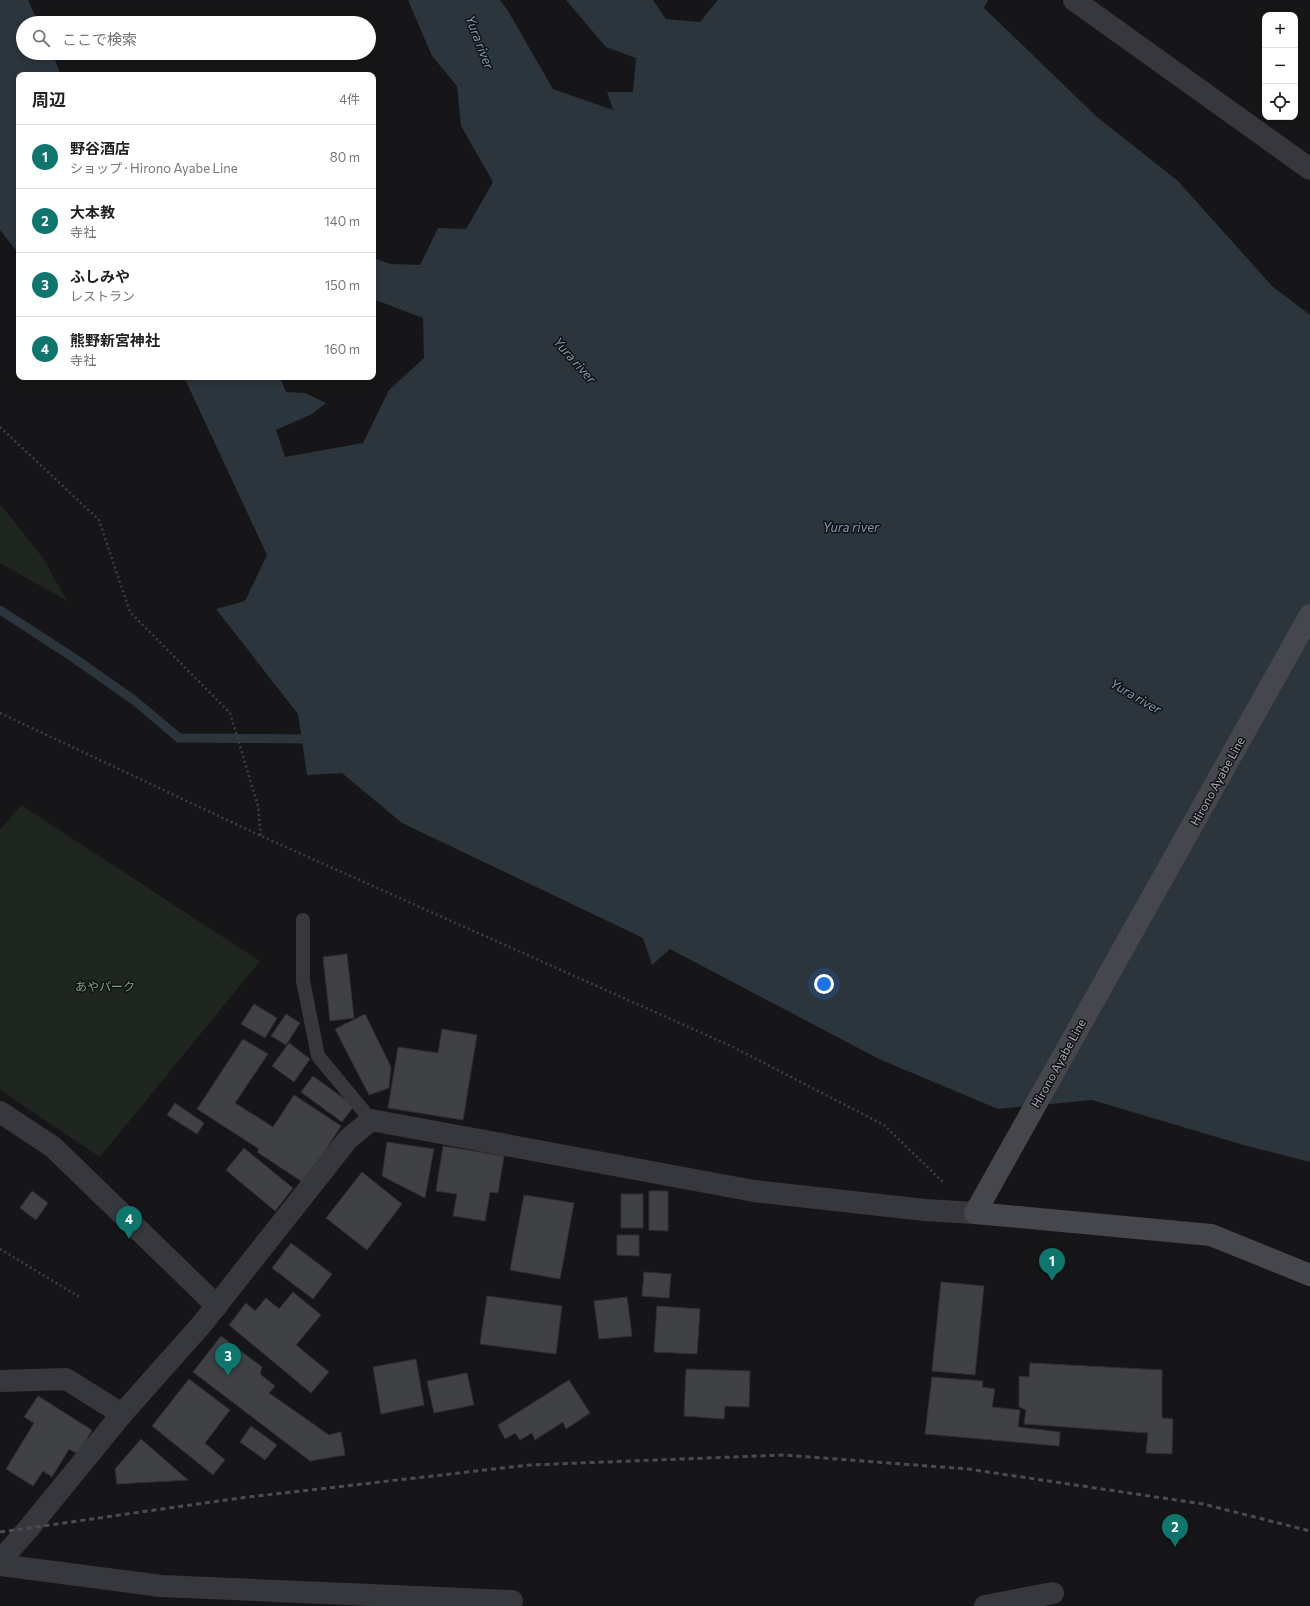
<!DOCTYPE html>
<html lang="ja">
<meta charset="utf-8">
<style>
body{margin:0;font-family:Commissioner,"Noto Sans JP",sans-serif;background:#f2f2f2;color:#222}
.controls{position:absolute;right:12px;top:12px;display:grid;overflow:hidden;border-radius:8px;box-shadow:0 2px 6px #0003}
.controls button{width:36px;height:36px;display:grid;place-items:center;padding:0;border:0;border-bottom:1px solid #e0e0e0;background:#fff;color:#222;font:20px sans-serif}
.you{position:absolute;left:824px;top:984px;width:14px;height:14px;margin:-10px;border:3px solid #fff;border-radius:50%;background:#1a73e8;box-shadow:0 0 0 6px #1a73e833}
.badge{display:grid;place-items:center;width:26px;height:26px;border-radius:50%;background:#0f766e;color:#fff;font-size:13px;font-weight:700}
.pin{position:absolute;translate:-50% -33px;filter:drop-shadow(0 1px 2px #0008)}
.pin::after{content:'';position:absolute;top:21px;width:14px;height:12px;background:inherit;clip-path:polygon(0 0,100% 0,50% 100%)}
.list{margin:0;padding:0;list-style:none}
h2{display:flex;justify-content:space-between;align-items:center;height:52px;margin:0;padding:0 16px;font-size:17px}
h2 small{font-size:13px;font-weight:400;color:#767676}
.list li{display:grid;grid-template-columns:26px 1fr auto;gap:12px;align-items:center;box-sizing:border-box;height:64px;padding:0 16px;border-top:1px solid #e0e0e0}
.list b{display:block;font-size:15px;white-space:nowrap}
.list p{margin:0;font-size:13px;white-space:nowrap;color:#767676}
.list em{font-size:13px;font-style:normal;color:#767676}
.icon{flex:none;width:22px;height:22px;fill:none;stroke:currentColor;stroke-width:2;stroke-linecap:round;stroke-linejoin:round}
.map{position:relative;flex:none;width:1310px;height:1606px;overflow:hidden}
.search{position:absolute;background:#fff;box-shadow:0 2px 6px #0003;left:16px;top:16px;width:360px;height:44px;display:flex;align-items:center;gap:10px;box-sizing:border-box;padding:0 14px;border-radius:22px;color:#767676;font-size:15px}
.panel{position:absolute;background:#fff;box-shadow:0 2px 6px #0003;left:16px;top:72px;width:360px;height:308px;border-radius:8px}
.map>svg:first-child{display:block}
.green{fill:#1e261f}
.water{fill:#2c353c}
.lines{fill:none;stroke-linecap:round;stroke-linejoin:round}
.stream{stroke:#2c353c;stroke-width:9}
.building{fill:#404145;stroke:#303034}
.path{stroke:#3d3f44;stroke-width:2.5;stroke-dasharray:2 3;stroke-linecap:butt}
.service{stroke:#37383d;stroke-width:14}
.minor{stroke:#37383d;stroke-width:22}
.tertiary{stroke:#37383d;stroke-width:22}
.secondary{stroke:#45474d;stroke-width:22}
.rail{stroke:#4a4c52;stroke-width:3;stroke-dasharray:5 4;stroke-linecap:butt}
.labels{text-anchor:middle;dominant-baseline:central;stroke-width:3;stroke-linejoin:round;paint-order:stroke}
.street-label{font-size:12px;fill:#a8adb8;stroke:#111113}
.park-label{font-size:12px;fill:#7fa381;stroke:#111113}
.water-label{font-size:13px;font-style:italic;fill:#7f9bb3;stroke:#111113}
</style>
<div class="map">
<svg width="1310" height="1606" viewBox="0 0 1310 1606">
<rect width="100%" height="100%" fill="#161618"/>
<path class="green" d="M0 504 43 558 67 601 0 563Z
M21 805 260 961 100 1157 0 1090V830Z"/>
<path class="water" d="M0 0H28L38 23H23V53H52L61 75H19V254L0 230Z
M408 0H500L508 11 553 89 613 110 607 92H633L636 58 606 47 566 0H653L666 19 700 22 718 0H988L984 8 1097 117 1178 181 1272 286 1310 315V1162L1247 1146 1092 1100 998 1109 879 1059 670 949 652 965 643 938 402 823 342 773 307 775 298 714 216 609 245 601 267 555 184 377H280L286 392 305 393 326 403 312 414 276 430 285 457 363 443 389 390 424 358 423 318 373 299V258L391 264 420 265 438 228 466 229 493 182 461 126 457 86 432 56Z"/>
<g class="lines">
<path class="stream" d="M0 610 74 658 135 701 179 738 313 739"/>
</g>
<path class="building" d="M347 954 354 1018 330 1021 323 957Z
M254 1004 277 1018 265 1038 241 1024Z
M286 1014 300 1023 286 1045 271 1036Z
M365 1014 391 1067 389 1088 369 1095 335 1029Z
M442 1029 477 1035 463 1120 388 1108 398 1047 438 1053Z
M243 1039 268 1054 235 1103 273 1127 294 1095 341 1126 304 1183 257 1152 259 1149 197 1109Z
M289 1043 310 1059 294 1082 272 1066Z
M313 1076 354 1106 342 1122 301 1092Z
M175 1103 204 1123 197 1134 167 1115Z
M387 1142 434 1149 425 1198 382 1176Z
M443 1146 504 1156 498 1193 490 1192 485 1221 453 1216 457 1194 436 1191Z
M244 1148 293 1188 275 1211 226 1170Z
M362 1172 402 1204 367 1250 326 1218Z
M32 1191 48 1203 36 1220 20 1208Z
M649 1191H668V1231L649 1230Z
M621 1194H643V1228H621Z
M524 1195 574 1203 560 1279 510 1270Z
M617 1235H639V1256L617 1255Z
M291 1243 332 1274 313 1299 272 1268Z
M644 1272 671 1274 669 1298 642 1296Z
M941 1282 984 1286 975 1375 932 1371Z
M293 1292 321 1315 296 1345 329 1372 311 1393 229 1325 246 1303 255 1311 266 1298 279 1309Z
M487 1296 562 1306 556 1354 480 1344Z
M627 1297 632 1336 599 1339 594 1301Z
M657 1306 700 1309 697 1354 654 1352Z
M221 1336 262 1367 260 1374 275 1386 269 1393 329 1435 341 1432 345 1455 310 1461 193 1372Z
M416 1359 424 1405 381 1414 373 1367Z
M1030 1363 1162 1370V1418L1173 1419 1172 1454 1146 1453 1148 1433 1024 1424 1026 1410 1019 1407V1376L1029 1377Z
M686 1369 750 1371 749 1407 725 1406 724 1419 684 1416Z
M467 1373 474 1405 434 1413 427 1381Z
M932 1377 983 1381 982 1387 995 1389 992 1407 1020 1410 1018 1427 1060 1432 1059 1446 925 1434Z
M189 1379 230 1410 205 1443 225 1460 213 1475 152 1426Z
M569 1380 590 1413 566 1429 563 1422 535 1440 532 1433 520 1440 515 1433 505 1439 498 1425Z
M38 1396 92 1430 78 1454 69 1449 52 1477 43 1471 33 1486 6 1469 34 1423 24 1417Z
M251 1426 277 1445 265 1460 240 1442Z
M141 1439 188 1480 117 1484 115 1469Z"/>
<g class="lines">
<path class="path" d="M0 427 99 520 130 612 230 713 258 806 261 836
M0 713 261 836 731 1046 884 1125 943 1182
M0 1249 81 1298"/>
<path class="service" d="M303 920V981L318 1056 371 1120"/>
<path class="minor" d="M1074 0 1310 169
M0 1112 53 1147 217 1306
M0 1381 66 1379 122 1414
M0 1565 161 1586 512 1601
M985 1606 1053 1593"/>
<path class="tertiary" d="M0 1561 29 1528 122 1414 202 1324 348 1139 371 1120 754 1191 925 1210 975 1213"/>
<path class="secondary" d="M1310 615 975 1213 1211 1235 1310 1275"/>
<path class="rail" d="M0 1532 240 1498 529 1465 784 1455 968 1469 1203 1504 1310 1531"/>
</g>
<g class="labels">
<g class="street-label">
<text transform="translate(1217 781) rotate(-61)">Hirono Ayabe Line</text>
<text transform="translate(1058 1063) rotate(-61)">Hirono Ayabe Line</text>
</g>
<g class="park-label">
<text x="105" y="986">あやパーク</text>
</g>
<g class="water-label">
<text transform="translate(480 42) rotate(69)">Yura river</text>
<text transform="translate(575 360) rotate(48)">Yura river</text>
<text x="851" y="527">Yura river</text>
<text transform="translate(1136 696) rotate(30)">Yura river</text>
</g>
</g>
</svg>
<div class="controls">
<button>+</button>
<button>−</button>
<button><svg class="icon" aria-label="locate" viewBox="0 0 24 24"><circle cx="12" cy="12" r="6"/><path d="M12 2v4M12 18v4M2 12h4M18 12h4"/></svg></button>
</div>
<div class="you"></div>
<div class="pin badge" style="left:1052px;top:1281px">1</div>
<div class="pin badge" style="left:1175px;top:1547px">2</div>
<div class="pin badge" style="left:228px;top:1376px">3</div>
<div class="pin badge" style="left:129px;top:1239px">4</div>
<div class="search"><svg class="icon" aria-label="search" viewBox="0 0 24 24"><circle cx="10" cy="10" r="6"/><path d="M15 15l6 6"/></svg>ここで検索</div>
<section class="panel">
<h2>周辺<small>4件</small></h2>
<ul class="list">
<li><span class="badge">1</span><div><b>野谷酒店</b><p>ショップ · Hirono Ayabe Line</p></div><em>80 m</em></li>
<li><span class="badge">2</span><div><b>大本教</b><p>寺社</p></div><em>140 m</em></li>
<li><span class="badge">3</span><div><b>ふしみや</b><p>レストラン</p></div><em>150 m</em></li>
<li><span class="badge">4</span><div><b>熊野新宮神社</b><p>寺社</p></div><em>160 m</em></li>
</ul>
</section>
</div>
